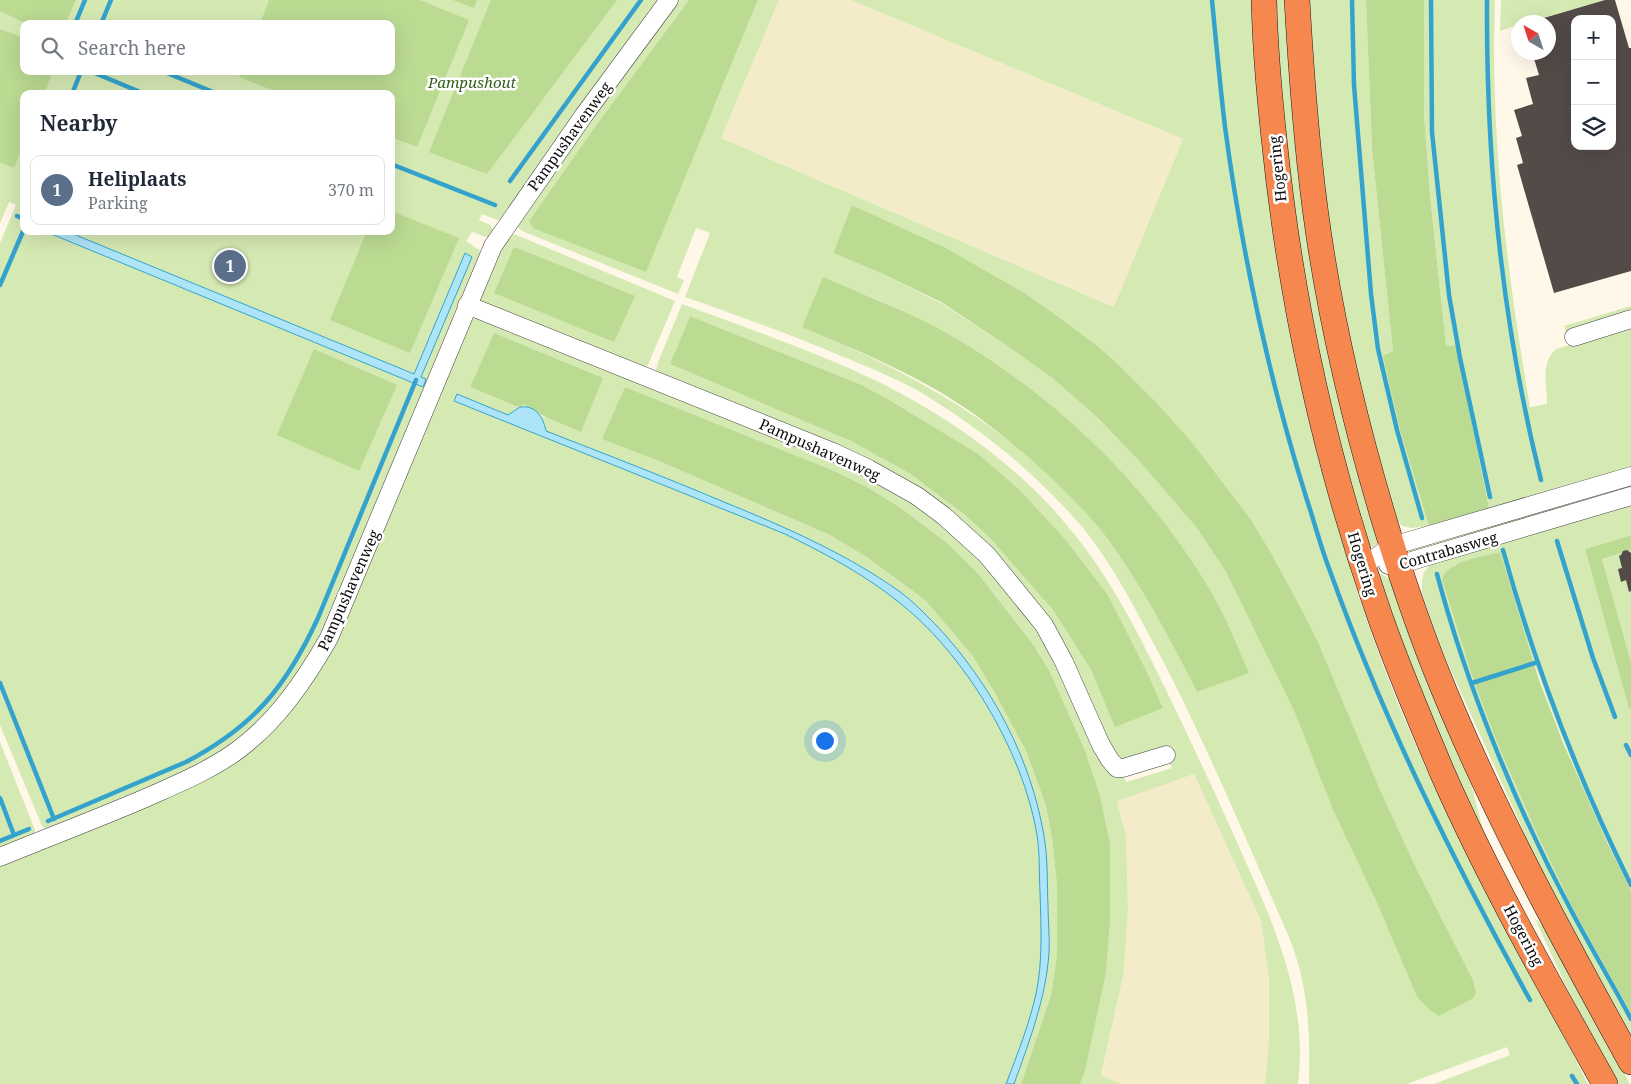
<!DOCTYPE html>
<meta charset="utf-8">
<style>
body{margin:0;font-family:"Noto Serif",serif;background:#f6f6f7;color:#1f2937}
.controls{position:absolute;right:15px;top:15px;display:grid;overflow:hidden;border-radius:10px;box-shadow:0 5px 20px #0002}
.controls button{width:45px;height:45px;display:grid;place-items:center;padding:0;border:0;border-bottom:1px solid #e0e1e3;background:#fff;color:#1f2937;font:25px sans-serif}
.compass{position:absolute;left:1511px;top:15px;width:45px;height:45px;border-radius:50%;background:#fff;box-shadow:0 5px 20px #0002;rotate:321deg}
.you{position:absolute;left:824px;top:740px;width:18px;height:18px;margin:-12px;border:4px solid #fff;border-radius:50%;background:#1a73e8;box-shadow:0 0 0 8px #1a73e833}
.badge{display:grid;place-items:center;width:32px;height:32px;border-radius:50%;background:#0b8043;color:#fff;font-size:16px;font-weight:700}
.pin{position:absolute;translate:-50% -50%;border:2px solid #fff;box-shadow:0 1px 5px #0006}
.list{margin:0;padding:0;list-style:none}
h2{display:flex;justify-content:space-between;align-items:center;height:65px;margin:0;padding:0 20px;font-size:21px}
h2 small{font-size:16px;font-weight:400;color:#747a83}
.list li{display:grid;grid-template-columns:32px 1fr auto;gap:15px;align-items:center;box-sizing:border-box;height:70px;margin:0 10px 10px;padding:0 10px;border:1px solid #e0e1e3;border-radius:10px}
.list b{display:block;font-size:19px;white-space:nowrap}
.list p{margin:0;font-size:16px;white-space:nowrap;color:#747a83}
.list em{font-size:16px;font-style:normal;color:#747a83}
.icon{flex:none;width:28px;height:28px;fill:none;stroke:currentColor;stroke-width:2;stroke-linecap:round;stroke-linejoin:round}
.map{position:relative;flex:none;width:1631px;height:1084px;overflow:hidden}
.search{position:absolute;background:#fff;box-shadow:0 5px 20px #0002;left:20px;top:20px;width:375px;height:55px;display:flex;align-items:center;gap:12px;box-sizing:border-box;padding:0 18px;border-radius:10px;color:#747a83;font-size:19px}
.panel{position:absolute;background:#fff;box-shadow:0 5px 20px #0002;left:20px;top:90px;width:375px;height:145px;border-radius:10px}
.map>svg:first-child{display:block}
.farmland{fill:#f4ecc9}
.green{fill:#d5e9b3;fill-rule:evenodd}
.forest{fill:#bbda92}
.water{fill:#ade4f7;stroke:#33a3ce}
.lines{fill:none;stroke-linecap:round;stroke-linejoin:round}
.stream{stroke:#33a3ce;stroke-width:4.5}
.building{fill:#534b47;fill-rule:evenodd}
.minor-casing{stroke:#3e3e3e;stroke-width:19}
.highway-casing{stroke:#1c1c1c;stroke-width:26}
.minor{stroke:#fff;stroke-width:18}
.highway{stroke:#f6884f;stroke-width:25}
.labels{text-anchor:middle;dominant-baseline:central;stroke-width:5;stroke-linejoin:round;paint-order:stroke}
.park-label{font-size:15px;font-style:italic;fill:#32621b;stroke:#fff}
.street-label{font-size:15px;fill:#0b0b0b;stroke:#fff}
</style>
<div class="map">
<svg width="1631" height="1084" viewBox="0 0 1631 1084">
<rect width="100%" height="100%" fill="#fff8e9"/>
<path class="farmland" d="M779 0H851L1183 139 1115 307 721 138Z
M1194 774 1261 921 1269 979V1041L1265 1084H1121L1101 1076 1124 972 1128 906 1126 836 1117 800Z"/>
<path class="green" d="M0 0H663L504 218 497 220 482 214 479 220 490 225 495 232 489 238 472 232 466 241 482 252 333 612 308 662 266 717 212 761 48 831 42 826 0 725V243L16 205 9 202 0 224ZM24 24H391V71H24ZM24 94H391V231H66L414 374 465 253 421 377 423 387 44 231H24Z
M676 0H689L597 124 529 221 715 105 758 0H779L721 138 1114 307 1183 139 851 0H1255L1312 423C1318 454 1327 484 1335 515 1365 630 1411 743 1465 850 1504 929 1548 1005 1588 1084H1434L1510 1055 1507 1047 1407 1084H1309C1310 1031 1309 987 1289 937 1243 833 1200 728 1146 629 1127 593 1103 550 1076 520 1031 469 979 428 922 393 899 380 875 370 851 360 796 336 741 317 685 297L710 233 696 228 677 277 684 280 678 294 522 231 517 226V223ZM852 205 946 248 1023 292 1056 315 1095 344 1116 362 1155 401 1191 441 1252 521 1271 553 1295 597 1318 642 1381 792 1417 870 1473 980 1472 999 1439 1016 1417 997 1377 903 1333 810 1295 713 1226 572 1197 528 1140 462 1098 418 1051 377 1006 345 941 303 881 273 833 253ZM823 278C848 288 873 297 897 309 964 341 1027 382 1081 432L1211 592 1248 673 1197 692C1170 639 1143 586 1107 538 1042 451 944 390 846 346Z
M1271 0H1288L1344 416 1365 499 1377 537 1378 543 1374 546 1370 547 1365 541 1301 289Z
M1302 0H1366L1372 149 1393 351 1384 356 1400 430 1429 526 1412 528 1402 526 1388 509 1328 261Z
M1424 0H1495C1490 137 1507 273 1530 407L1547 404C1547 385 1540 363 1556 349L1631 326V471L1579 481 1489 508 1456 345 1446 346 1430 195 1424 115Z
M1501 0H1605L1528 22H1518V25L1500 31Z
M514 234 675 301 648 365 645 367 481 302 480 297 500 248 512 235ZM514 248 565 267 635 296Z
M682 304C749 329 817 352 881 383 952 419 1020 467 1070 529 1111 578 1140 636 1168 694 1188 736 1208 777 1227 820 1264 904 1310 989 1298 1084H1265L1269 1041V979L1261 921 1194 774 1117 801 1126 836 1128 906 1124 972 1101 1075 1121 1084H1080L1085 1070 1106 973 1110 922V843L1100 795 1084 748 1049 670 1032 643 976 571 947 543 901 508 867 487 832 470 625 387 603 439 661 462 830 535 868 558 925 600 972 655 996 695 1026 751 1046 806 1052 838 1057 885V955L1051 995 1021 1084H1014C1029 1042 1046 998 1049 953 1050 938 1048 922 1048 906 1047 883 1048 859 1044 836 1030 758 990 684 936 626 925 614 913 601 899 591 845 553 785 527 724 502 665 477 605 454 545 431 544 417 536 406 520 407L508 415 457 394 454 401 785 534C824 553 862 573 896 600 964 652 1023 751 1037 835 1040 854 1039 874 1040 892 1041 926 1043 961 1036 994 1029 1025 1017 1055 1006 1084H0V863C42 846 84 829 127 811 163 797 200 783 233 761 318 704 350 603 387 513 413 450 440 387 466 324L475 318H483C559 348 634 378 709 408 770 433 833 455 891 487 950 520 1004 573 1041 628 1067 666 1082 716 1103 757L1112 769 1123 772 1126 782 1172 768 1165 752 1124 764C1113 763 1109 755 1105 746L1067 660 1048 623 990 552 967 529 917 491 871 464 658 373 656 370 658 362ZM690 316 862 385 891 401 977 454 1019 489 1066 540 1108 595 1148 674 1163 708 1115 726 1091 670 1053 610 989 537 965 515 911 473 851 441 670 364ZM494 333 602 378 581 432C570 427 557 423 546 418 536 413 532 403 518 407L470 387Z
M1631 306V312L1566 332 1564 326Z
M1631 483V490L1406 554 1404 549Z
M1631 499V535L1585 549 1629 709 1631 708V891C1577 782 1532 670 1500 552L1454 565 1442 580 1474 682 1498 745 1537 834 1573 909 1631 1013V1046L1541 880 1529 844 1516 814 1448 664 1435 632 1422 594V580L1424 572 1430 565Z
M1631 550V662L1602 559Z
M1381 574 1392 580 1469 776 1482 826 1512 902 1458 794 1377 576Z
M0 742 35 830 34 836 0 852Z
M1534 917 1547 931 1586 1000 1630 1084H1619L1575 1005Z"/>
<path class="forest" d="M0 0H76L65 24H27L0 11Z
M269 0H420L469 20 417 147 391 137V94H282L239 77 241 71H391V24H260Z
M453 0H477L474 8Z
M491 0H617L487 174 429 152Z
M689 0H758L646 272 533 228 529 221 597 124Z
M1366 0H1424V115L1430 195 1446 346 1456 345 1489 508 1429 526 1400 430 1383 356 1393 351 1372 149Z
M0 29 24 38V71H53L44 94H24V143L14 168 0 162Z
M852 205 946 248 1023 292 1056 315 1095 344 1116 362 1155 401 1191 441 1252 521 1271 553 1295 597 1318 642 1381 792 1417 870 1473 980 1476 994 1472 999 1439 1016 1429 1009 1417 997 1377 903 1333 810 1295 713 1226 572 1197 528 1140 462 1098 418 1051 377 1006 345 941 302 881 273 833 253Z
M391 211 459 238 410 353 330 320 367 231H391Z
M514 247 565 267 635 296 614 342 494 293Z
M823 277C869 297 917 315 960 341 1062 402 1149 488 1210 590 1225 616 1237 645 1249 673L1197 692C1170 639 1143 587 1107 538 1093 519 1076 502 1059 485 1033 460 1004 436 974 414 922 377 861 352 802 327Z
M690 316 862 385 891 401 978 454 1019 489 1066 540 1108 595 1148 674 1163 708 1115 727 1091 670 1053 610 989 537 965 515 911 474 851 441 670 364Z
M494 333 603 378 581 432 547 418 529 407 524 405 518 407 470 387Z
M314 349 397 385 359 471 277 435Z
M625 387 832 470 867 487 901 508 947 543 976 571 1032 643 1049 670 1084 748 1100 795 1110 843V922L1106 973 1085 1071 1080 1084H1021L1051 995 1057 955V885L1052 838 1046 806 1026 751 996 695 972 655 925 600 868 558 830 535 661 462 602 439Z
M1631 535V550L1602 559 1631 662V708L1629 709 1585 549Z
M1500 552 1539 680 1564 745 1606 840 1631 891V1013L1573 909 1537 834 1498 745 1474 682 1442 580C1447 560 1483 557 1500 552Z"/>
<path class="water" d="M44 231H66L414 374 465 253 472 257 421 377 426 379 423 387Z
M457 394 508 415 520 407C536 405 543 417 546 431 605 454 665 477 724 502 785 527 845 553 899 591 913 601 925 614 937 626 991 684 1031 758 1044 836 1048 859 1047 883 1048 906 1048 922 1050 938 1049 953 1046 998 1029 1042 1014 1084H1006C1017 1055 1029 1025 1036 994 1043 961 1041 926 1040 892 1039 874 1040 854 1037 835 1023 751 964 652 896 600 862 573 824 553 785 534L454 401Z"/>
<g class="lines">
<path class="stream" d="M1212 0C1216 42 1220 85 1225 127 1242 253 1269 379 1307 500 1315 524 1321 548 1330 571 1383 719 1454 862 1530 1000
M1352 0 1354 85 1371 294 1378 349 1397 430 1422 518
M1431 0 1432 132 1449 295 1460 358 1490 497
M1487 0C1486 161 1502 324 1541 480
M75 24 85 0
M101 24 111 0
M90 71 145 94
M162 71 218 94
M72 94 80 74 83 71
M391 164 495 205
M510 181 641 0
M17 216 24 219
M0 285 24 229
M1557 541 1593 658 1615 717
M1503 550C1535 666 1578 778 1631 885
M1437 574C1467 687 1517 809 1572 912 1591 948 1612 983 1631 1019
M0 683 54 819
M1472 683 1538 662
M1626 745 1631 755
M0 798 14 835
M48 821 186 762C254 726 286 687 318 618L416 380
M0 841 29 829
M1572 1076 1577 1084"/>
</g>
<path class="building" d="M1605 0H1615L1629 48H1631V271L1554 293 1517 165 1523 163 1516 138 1522 136 1514 110 1533 104 1526 78 1539 75 1532 52H1548V22H1530ZM1575 19H1612V146H1575Z
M1627 550 1631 553V591L1629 592 1626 580 1621 582 1618 569 1622 568 1619 556 1621 555 1623 551Z"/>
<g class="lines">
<defs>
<path id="minor" d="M467 305 833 452 869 469 917 496 944 516 987 555 1044 625 1064 662 1101 745 1110 760 1117 768H1123L1166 755
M1574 337 1631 319
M1388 565H1398L1631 496
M1363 566 1392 546 1631 476
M0 857C49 837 99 818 148 797 179 783 211 770 238 750 277 721 305 680 329 638L493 246 584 115 669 0"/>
<path id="highway" d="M1264 0C1265 46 1269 92 1274 138 1290 297 1324 454 1376 605 1395 662 1419 717 1442 772 1489 879 1548 982 1605 1084
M1297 0C1301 70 1306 139 1315 208 1329 315 1354 420 1385 523 1400 572 1416 620 1435 668 1489 804 1560 933 1631 1062"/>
</defs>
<use href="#minor" class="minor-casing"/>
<use href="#highway" class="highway-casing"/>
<use href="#minor" class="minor"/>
<use href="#highway" class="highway"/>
</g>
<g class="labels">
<g class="park-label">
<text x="472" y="82">Pampushout</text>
</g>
<g class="street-label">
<text transform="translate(569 136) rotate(-54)">Pampushavenweg</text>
<text transform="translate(1277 169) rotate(-96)">Hogering</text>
<text transform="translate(820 449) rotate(24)">Pampushavenweg</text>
<text transform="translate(1448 550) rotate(-16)">Contrabasweg</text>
<text transform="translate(1363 564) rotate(73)">Hogering</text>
<text transform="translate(348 590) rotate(-66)">Pampushavenweg</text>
<text transform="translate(1524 935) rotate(62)">Hogering</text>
</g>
</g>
</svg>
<div class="controls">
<button>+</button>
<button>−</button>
<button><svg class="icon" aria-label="layers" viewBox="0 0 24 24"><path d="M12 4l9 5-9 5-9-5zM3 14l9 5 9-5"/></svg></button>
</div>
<svg class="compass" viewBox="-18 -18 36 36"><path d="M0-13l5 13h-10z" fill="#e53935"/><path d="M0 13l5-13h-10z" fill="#747a83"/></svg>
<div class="you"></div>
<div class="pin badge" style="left:230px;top:266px;background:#5c6f8a">1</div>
<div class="search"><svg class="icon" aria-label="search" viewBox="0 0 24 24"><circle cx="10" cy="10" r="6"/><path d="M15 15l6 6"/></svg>Search here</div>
<section class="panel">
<h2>Nearby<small></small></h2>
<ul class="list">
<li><span class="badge" style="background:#5c6f8a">1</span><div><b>Heliplaats</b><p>Parking</p></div><em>370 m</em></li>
</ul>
</section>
</div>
